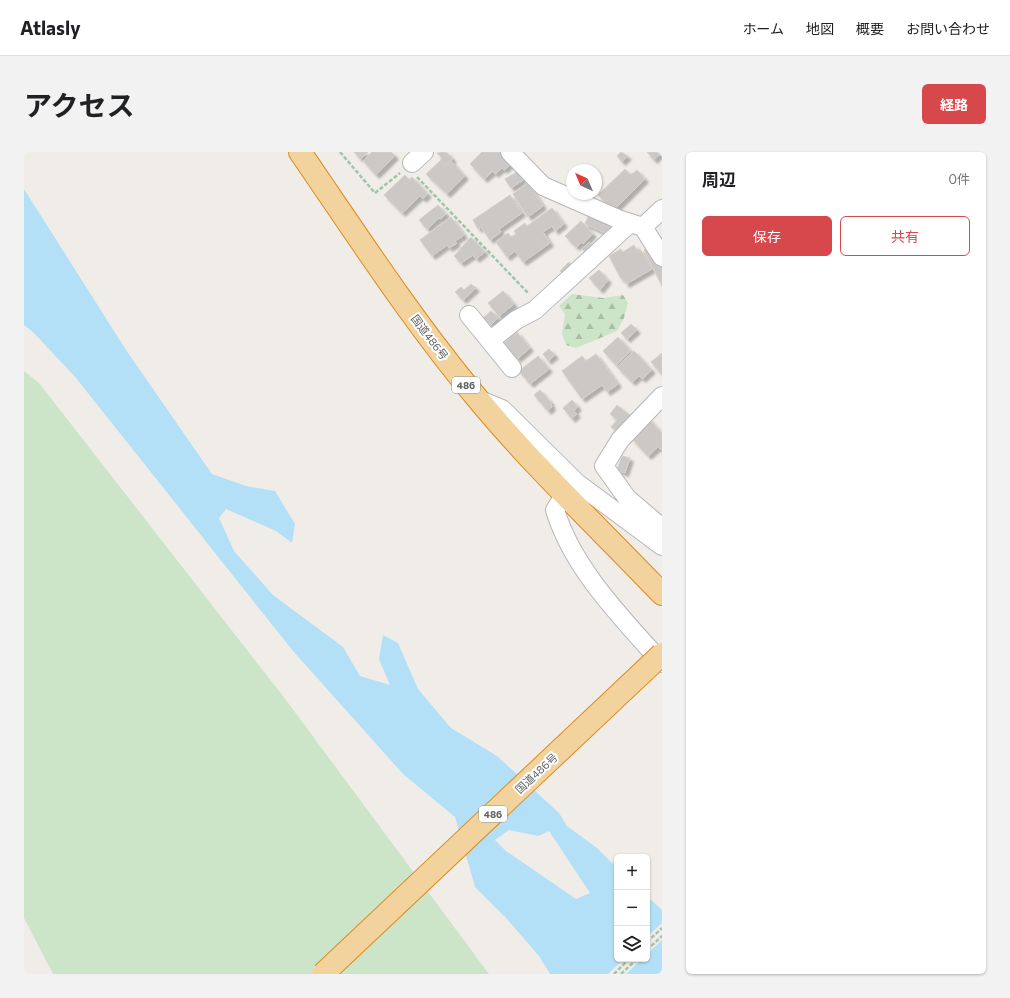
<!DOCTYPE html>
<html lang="ja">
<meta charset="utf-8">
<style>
body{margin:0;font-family:Commissioner,"Noto Sans JP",sans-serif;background:#f2f2f2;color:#202124}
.controls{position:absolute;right:12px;bottom:12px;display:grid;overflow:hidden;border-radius:6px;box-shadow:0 1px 3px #0004}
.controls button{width:36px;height:36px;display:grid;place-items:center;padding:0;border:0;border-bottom:1px solid #e0e0e0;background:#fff;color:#202124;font:20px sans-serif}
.compass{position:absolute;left:542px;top:12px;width:36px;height:36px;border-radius:50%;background:#fff;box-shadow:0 1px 3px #0004;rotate:316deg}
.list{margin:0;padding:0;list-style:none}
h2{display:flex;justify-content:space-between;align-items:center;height:52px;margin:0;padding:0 16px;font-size:17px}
h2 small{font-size:13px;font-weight:400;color:#757577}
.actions{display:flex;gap:8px;padding:12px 16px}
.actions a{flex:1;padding:9px 0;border:1px solid #d7484d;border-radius:6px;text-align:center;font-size:14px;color:#d7484d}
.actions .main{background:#d7484d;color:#fff}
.icon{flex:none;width:22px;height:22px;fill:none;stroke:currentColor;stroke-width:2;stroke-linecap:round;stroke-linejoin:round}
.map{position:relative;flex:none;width:638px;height:822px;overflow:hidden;border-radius:6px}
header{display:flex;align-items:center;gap:24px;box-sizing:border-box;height:56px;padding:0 20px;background:#fff;border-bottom:1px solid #e0e0e0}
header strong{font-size:19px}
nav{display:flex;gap:22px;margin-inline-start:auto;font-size:14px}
.intro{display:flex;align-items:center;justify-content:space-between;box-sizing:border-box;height:96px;padding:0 24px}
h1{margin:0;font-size:28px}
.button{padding:10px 18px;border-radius:6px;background:#d7484d;color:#fff;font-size:14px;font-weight:700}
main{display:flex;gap:24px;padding:0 24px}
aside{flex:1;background:#fff;border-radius:6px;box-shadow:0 1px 3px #0004}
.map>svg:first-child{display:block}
.grass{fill:#cce4c8}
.forest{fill:url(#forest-firs)}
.water{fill:#b3e0f6;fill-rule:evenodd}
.pier{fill:#f0ede9}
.building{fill:#ccc8c5;stroke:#d4cfc7;filter:url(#shadow)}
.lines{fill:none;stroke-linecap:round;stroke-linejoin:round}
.minor-casing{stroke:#b3b6b9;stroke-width:20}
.highway-casing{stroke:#de8a1b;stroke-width:24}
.path{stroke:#a2c4a8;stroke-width:2.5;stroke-dasharray:4 2;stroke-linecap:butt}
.minor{stroke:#fff;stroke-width:18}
.highway{stroke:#f2d39e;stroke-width:22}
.highway-bridge-casing{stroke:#de8a1b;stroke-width:24;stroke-linecap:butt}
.highway-bridge{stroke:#f2d39e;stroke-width:22}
.labels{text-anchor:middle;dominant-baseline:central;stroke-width:4;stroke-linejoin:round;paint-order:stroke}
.shield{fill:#fff;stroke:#909295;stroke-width:1}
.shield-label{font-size:10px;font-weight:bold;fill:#606467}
.street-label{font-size:11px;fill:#606467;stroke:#fff}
</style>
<header>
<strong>Atlasly</strong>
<nav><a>ホーム</a><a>地図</a><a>概要</a><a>お問い合わせ</a></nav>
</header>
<div class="intro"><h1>アクセス</h1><a class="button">経路</a></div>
<main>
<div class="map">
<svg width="638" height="822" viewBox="0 0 638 822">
<defs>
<pattern id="forest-firs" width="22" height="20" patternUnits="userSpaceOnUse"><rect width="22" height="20" fill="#cce4c8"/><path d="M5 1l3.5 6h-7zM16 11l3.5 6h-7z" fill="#a9bca6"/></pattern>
<filter id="shadow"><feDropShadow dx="3.5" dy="3.5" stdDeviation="1" flood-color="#0004"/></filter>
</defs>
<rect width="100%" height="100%" fill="#f0ede9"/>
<path class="grass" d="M0 219 15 231 262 548 465 822H29L0 766Z"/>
<path class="forest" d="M548 142 579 146 599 143 604 151 600 166 593 179 552 196 542 193 538 182 541 162 535 154Z"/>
<path class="water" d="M0 37 102 198 188 322 222 334 251 339 271 372 268 391 252 379 202 357 195 366 210 399 249 443 319 495 336 524 366 533 355 507 359 483 374 491 394 537 427 576 473 604 535 661 543 674 573 696 593 716V807H623V744L638 758V822H526L515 804 482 766 451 735 431 665 379 622 269 499 52 226 9 180 0 173ZM485 678 514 684 525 679 566 741 552 747 482 699 471 688Z"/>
<path class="pier" d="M638 771V788L623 802V785Z
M600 807H618L602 822H584Z"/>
<path class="building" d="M330 0H344L336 7Z
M348 0H367L371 4 352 23 339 9Z
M422 0 429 7 421 14 416 9 418 6 413 1Z
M458 0H479L489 10 480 18 478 16 471 22 469 19 460 27 446 12Z
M597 0 604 4 598 10 593 4Z
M623 0H638L630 8Z
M416 9 421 14 427 9 441 24 423 42 402 22Z
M601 17 607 23 613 18 621 27 589 59 574 43Z
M493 20 499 28 487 36 481 27Z
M381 23 385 28 388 25 404 42 399 47 396 44 378 61 360 43Z
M504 31 519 54 504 65 489 42Z
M486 43 498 61 475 77 477 80 466 88 457 75 454 77 449 68Z
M414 53 422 62 416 67 415 66 403 77 395 68Z
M528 56 540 72 531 79 528 74 519 80 526 91 499 110 491 99 483 105 472 90 484 81 487 85 492 82 490 79 501 71 503 74Z
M566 60 592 71 586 83 561 72Z
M427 65 440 83 431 89 433 91 425 96 423 93 408 104 396 88Z
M557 69 569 82 559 92 558 90 552 95 541 84Z
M447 85 461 100 452 107 449 103 437 111 430 104Z
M565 90 572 97 565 105 558 97Z
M610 93 613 99 616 97 628 117 602 132 599 126 597 127 585 104 597 97 599 100Z
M626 95 638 111V134L620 98Z
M545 110 553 117 544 127 536 119Z
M575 118 584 128 576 138 565 126Z
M447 132 452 136 439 148 431 140 437 135 440 138Z
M479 139 490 152 475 164 464 151Z
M467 159 474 166 467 173 459 166Z
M607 172 613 178 603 187 597 181Z
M493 180 506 196 493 207 480 191Z
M594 185 607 199 592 213 579 199Z
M525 197 531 203 524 209 519 202Z
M610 199 628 218 618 227 615 224 608 230 593 215Z
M638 201V223L627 210Z
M572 202 594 232 583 240 578 233 558 247 538 219 558 204 562 209Z
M514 204 525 217 506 232 495 219Z
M516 238 526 249 528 255 524 259 510 243Z
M548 248 554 255 550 259 553 262 548 267 539 256Z
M593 253 608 265 594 281 587 275 593 268 586 262Z
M624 266 638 281V297L637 298 634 295 624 304 607 286Z
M598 304 606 306 601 321 593 318Z"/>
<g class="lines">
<defs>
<path id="minor" d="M486 0 519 34 594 67 619 75
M388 11 400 0
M638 57 619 75 638 105
M445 163 488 216
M467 188 492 168 511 158 606 71
M638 244 596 288 580 314 603 346 638 376
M454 247 478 257 553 331 638 394
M541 342 531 358C549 417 598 466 638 511"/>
<path id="highway" d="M276 0C333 83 388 168 453 246 510 315 576 377 638 442"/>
</defs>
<use href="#minor" class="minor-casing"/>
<use href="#highway" class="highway-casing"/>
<path class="path" d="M316 0 351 41 376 21
M393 25 505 142
M623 790 638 776
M623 798 638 784
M590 822 605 807
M597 822 613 807"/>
<use href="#minor" class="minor"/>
<use href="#highway" class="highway"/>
<defs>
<path id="highway-bridge" d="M299 822 638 502"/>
</defs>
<use href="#highway-bridge" class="highway-bridge-casing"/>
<use href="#highway-bridge" class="highway-bridge"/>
</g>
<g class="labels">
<g class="shield">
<rect x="428" y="225" width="28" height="16" rx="3"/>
<rect x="455" y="654" width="28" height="16" rx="3"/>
</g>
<g class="shield-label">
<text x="442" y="233">486</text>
<text x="469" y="662">486</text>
</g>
<g class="street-label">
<text transform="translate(406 185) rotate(53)">国道486号</text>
<text transform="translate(512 621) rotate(-43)">国道486号</text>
</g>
</g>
</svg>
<div class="controls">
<button>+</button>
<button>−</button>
<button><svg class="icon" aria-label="layers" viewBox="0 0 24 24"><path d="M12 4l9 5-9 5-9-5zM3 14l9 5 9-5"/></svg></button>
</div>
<svg class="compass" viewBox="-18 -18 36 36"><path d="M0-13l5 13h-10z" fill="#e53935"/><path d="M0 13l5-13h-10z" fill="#757577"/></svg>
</div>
<aside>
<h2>周辺<small>0件</small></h2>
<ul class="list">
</ul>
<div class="actions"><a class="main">保存</a><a>共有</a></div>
</aside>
</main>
